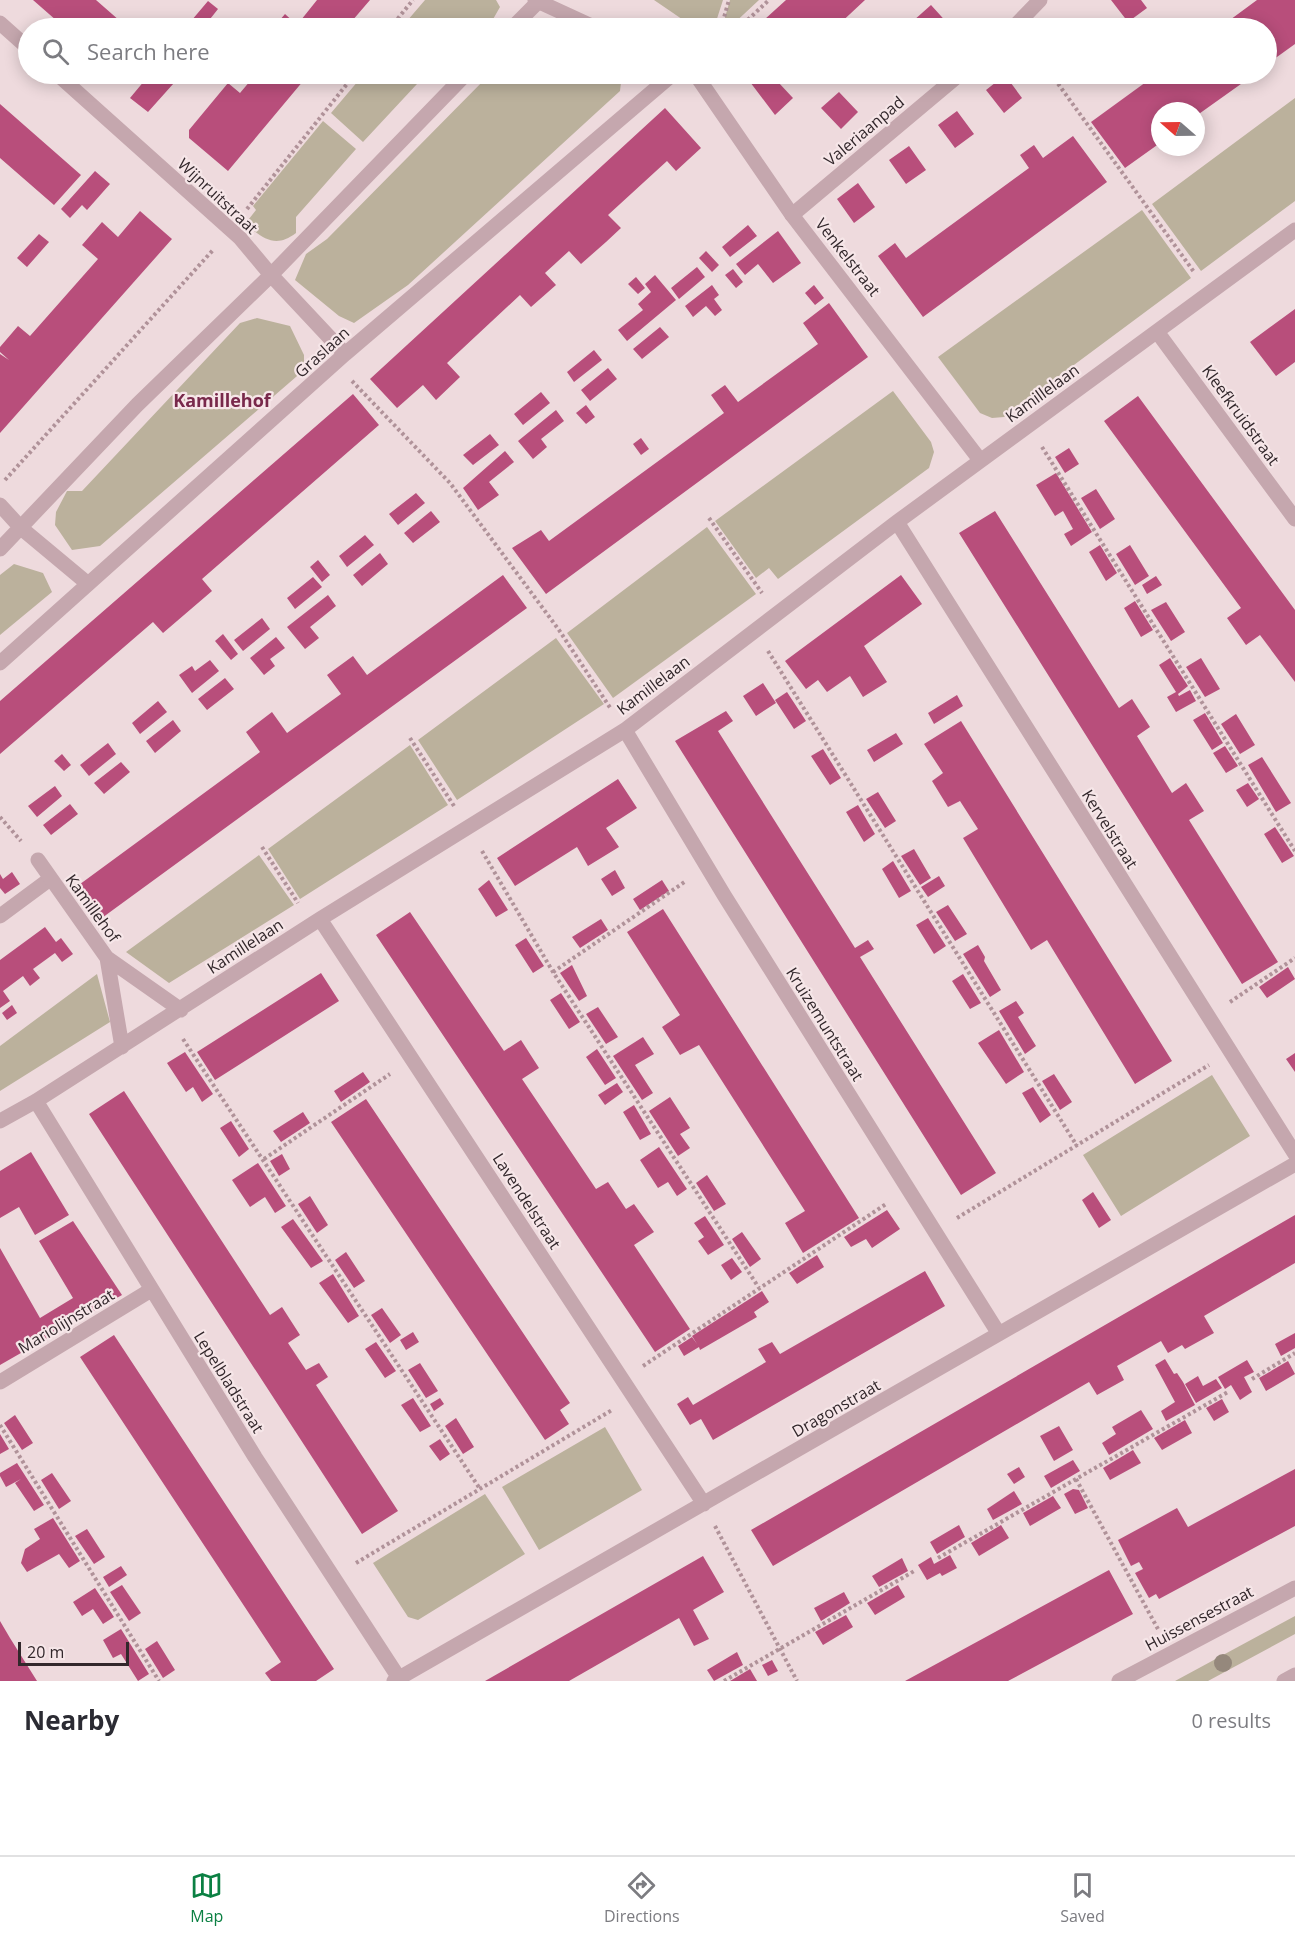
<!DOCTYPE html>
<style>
body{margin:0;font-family:"Open Sans",sans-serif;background:#f2f2f3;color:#2b2b33}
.compass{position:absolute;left:1151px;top:102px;width:54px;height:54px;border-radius:50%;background:#fff;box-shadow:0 3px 15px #0003;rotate:290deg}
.scale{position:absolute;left:18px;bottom:15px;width:111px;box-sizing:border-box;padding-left:6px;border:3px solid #32272b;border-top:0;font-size:16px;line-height:21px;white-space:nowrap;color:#32272b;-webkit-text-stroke:4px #f6e6e8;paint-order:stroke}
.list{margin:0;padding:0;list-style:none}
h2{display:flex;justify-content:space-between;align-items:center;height:78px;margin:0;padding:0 24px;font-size:26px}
h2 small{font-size:20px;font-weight:400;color:#7c7c81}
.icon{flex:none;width:33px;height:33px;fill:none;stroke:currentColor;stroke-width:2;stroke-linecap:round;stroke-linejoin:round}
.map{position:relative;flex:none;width:1295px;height:1681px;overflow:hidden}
.search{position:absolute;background:#fff;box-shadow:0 3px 15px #0003;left:18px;right:18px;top:18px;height:66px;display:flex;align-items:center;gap:15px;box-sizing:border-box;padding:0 21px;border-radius:33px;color:#7c7c81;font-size:22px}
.sheet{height:174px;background:#fff}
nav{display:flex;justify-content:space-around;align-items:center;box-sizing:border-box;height:84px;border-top:2px solid #e1e1e2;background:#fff;font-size:16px;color:#7c7c81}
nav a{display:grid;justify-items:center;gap:3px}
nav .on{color:#0b8043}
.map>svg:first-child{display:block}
.green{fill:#bbb19c}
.building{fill:#b84e7b}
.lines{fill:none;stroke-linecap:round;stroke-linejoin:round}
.path{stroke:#b09299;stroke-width:4;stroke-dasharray:3 3;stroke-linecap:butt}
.service{stroke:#c5a7ae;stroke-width:15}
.minor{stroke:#c5a7ae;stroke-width:15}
.tertiary{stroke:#c5a7ae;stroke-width:15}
.tree{fill:#95887c}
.labels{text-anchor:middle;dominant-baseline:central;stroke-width:4.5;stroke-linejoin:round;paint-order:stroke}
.street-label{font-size:16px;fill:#32272b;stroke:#f6e6e8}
.neighbourhood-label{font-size:18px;font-weight:bold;fill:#78294b;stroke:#f6e6e8}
</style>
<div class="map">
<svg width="1295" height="1681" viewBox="0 0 1295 1681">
<rect width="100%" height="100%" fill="#eedadd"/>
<path class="green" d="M425 0H496L500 7 488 28H401Z
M654 0H723L714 28H695Z
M730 0H759L729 28H722Z
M364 74H405L417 84 363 142 331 113Z
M490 74H622L620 91 408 285 354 323 339 316 295 280 306 254 327 239Z
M1295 98V201L1201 271 1152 204Z
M323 121 356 149 296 217V233C275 249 263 238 245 224L256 210 253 206Z
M1142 210 1191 278 1004 417 992 418 980 413 938 357Z
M257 318 290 326 304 355V370L100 546 72 550 55 525 56 512 67 491H82L240 323Z
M893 391 931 442 934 452 929 468 778 579 769 568 756 578 715 521Z
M707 527 756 594 613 698 567 633Z
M14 564 43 573 52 592 0 635V575Z
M556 638 604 704 457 800 418 740Z
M410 745 448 805 300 899 268 849Z
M259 855 294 905 169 983 126 952Z
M97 974 110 1022 0 1091V1046Z
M1212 1075 1250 1136 1121 1216 1083 1155Z
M605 1427 642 1490 539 1550 502 1487Z
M485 1494 525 1554 418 1620 408 1617 373 1563Z
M1295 1616V1634L1208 1681H1175Z"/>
<path class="building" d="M33 0H96L128 28H65Z
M317 0H370L346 28H273L285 14 297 25Z
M786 0H865L835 28H755Z
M1111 0H1141L1147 8 1128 22Z
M1257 0H1295V44L1266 65V28H1219Z
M208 1 218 9 203 28 186 27Z
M931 5 950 26 948 28H920L913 21Z
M116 74H138L128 84Z
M150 74H182L148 112 130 98Z
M256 74H309L228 171 189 138V130L228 83 240 93Z
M744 74H787L778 82 793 98 775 115Z
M881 74H900L890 83Z
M1157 74H1255L1196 116V111H1160V143L1125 168 1091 122Z
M1005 75 1022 98 1004 113 986 90Z
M839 92 858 112 841 129 821 108Z
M0 104 81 175 54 205 0 158Z
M665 108 701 148 676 171 667 161 608 215 621 228 606 242 581 264 569 251 545 273 556 285 531 307 520 295 447 363 460 377 436 400 423 385 397 408 370 379Z
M957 111 974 134 955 148 938 125Z
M1073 136 1107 182 923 317 878 256 895 243 906 258 1029 168 1020 155 1034 145 1043 158Z
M909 146 926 170 906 184 889 160Z
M95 171 110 184 87 210 82 205 70 218 61 209Z
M858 183 875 207 854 223 837 199Z
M140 211 172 239 0 433V354L9 360 0 352V347L18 326 30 336 98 259 82 245 102 222 118 237Z
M748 225 757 236 730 257 722 247Z
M778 231 801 263 773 283 758 264 745 275 736 264Z
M39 234 49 242 27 267 17 258Z
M706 251 719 265 712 272 699 258Z
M697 267 705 277 679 299 671 288Z
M733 269 743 282 736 288 725 275Z
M655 275 676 300 627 341 618 330 643 310 638 304 651 292 645 284Z
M636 277 645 288 638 294 628 284Z
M712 285 719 295 714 299 722 310 715 316 706 306 693 317 685 306Z
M814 285 824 298 815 305 805 293Z
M829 303 868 357 546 594 512 548 541 530 549 541 724 413 711 395 725 385 738 402 818 344 803 323Z
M1295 309V362L1276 376 1250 342Z
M660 327 669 337 642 359 633 349Z
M594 350 602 360 574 382 567 372Z
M608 368 617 379 590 401 581 390Z
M541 392 550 403 523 425 514 414Z
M353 394 379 425 202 579 212 591 163 633 153 622 0 754V701Z
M1138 396 1295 610V682L1260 635 1246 645 1227 618 1241 608 1104 421Z
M586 405 595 417 586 424 576 413Z
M556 410 564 421 541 439 547 447 533 459 518 441Z
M490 434 499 445 473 465 463 455Z
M641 438 649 449 641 455 633 444Z
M1069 448 1079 464 1065 473 1055 457Z
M505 451 514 462 489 482 499 495 478 510 463 488Z
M1056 473 1092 532 1071 546 1064 534 1073 529 1063 511 1055 516 1036 485Z
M1096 489 1115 519 1100 529 1081 498Z
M416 493 425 503 398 525 389 514Z
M431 511 440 522 413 543 404 533Z
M995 511 1119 708 1132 699 1150 727 1137 736 1172 793 1186 783 1204 811 1189 820 1278 962 1242 984 959 533Z
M365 535 374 545 347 567 339 556Z
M1100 545 1117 573 1106 581 1089 552Z
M1130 545 1149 576 1135 585 1116 554Z
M380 553 388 564 362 586 353 575Z
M318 560 330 575 322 582 310 567Z
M503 575 527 608 95 923 72 890 260 752 246 732 272 712 287 733 341 694 327 675 353 656 367 675Z
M901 575 922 604 864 646 887 682 863 697 850 676 827 692 818 680 806 689 785 661Z
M1156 576 1162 585 1147 594 1142 585Z
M313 577 322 587 295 609 287 598Z
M328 595 336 606 310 627 319 638 305 649 287 627Z
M1135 601 1153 630 1141 637 1124 608Z
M1166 602 1185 632 1171 641 1151 610Z
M262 618 270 629 243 651 234 640Z
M223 634 238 654 231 660 215 641Z
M276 637 285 648 270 659 275 666 264 675 250 658Z
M1170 658 1188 686 1178 694 1179 696 1190 690 1196 701 1176 712 1167 697 1176 692 1159 665Z
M1201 658 1220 689 1205 697 1186 667Z
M210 660 219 671 192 693 179 675 192 666 195 671Z
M225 678 234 689 207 710 198 699Z
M763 683 776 703 756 716 743 696Z
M787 692 806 721 794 729 775 700Z
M957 695 963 706 934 724 928 713Z
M158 701 167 712 140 734 132 723Z
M726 711 733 721 718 731 855 948 868 940 874 949 860 957 996 1173 961 1195 675 741Z
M1205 713 1223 743 1212 750 1193 720Z
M1236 714 1255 745 1240 754 1221 724Z
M173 720 181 731 155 753 146 741Z
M961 721 1172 1061 1135 1084 1047 940 1031 950 963 838 978 829 960 801 948 807 932 781 943 773 924 744Z
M896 733 903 744 874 762 867 750Z
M108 743 116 754 89 776 80 765Z
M1225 746 1238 766 1226 773 1213 753Z
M823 749 841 778 830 785 811 756Z
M62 754 71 765 64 771 54 761Z
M1262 757 1291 803 1276 812 1248 765Z
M121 762 130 772 104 794 94 783Z
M618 779 637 808 606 828 619 847 588 866 577 847 515 886 497 858Z
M1248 783 1259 799 1247 807 1236 790Z
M55 786 62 796 37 817 28 806Z
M878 792 896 821 885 828 866 799Z
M70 804 78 814 51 835 43 825Z
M858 805 875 834 864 842 846 812Z
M1275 827 1294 856 1282 863 1264 834Z
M914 849 931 878 920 885 901 856Z
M893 861 911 891 899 898 882 869Z
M615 870 625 888 612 896 601 879Z
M12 872 20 884 5 894 0 888V874L3 879Z
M939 876 945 886 928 897 921 887Z
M489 880 508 910 496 917 478 889Z
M662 880 669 891 640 910 633 899Z
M948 905 967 934 955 941 936 912Z
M663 909 859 1218 803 1253 785 1223 805 1211 699 1045 680 1055 662 1027 680 1015 627 932Z
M410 912 504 1051 521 1040 539 1068 522 1079 596 1189 608 1182 626 1209 634 1204 654 1232 634 1245 690 1329 655 1352 376 935Z
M928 918 946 946 934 954 916 925Z
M601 919 608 930 580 948 572 937Z
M45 927 56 942 61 938 73 954 62 962 55 953 33 969 40 978 30 986 23 976 3 991 10 1001 0 1008V960Z
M526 938 544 966 533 973 515 945Z
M978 945 985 957 984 961 1001 990 990 997 963 954Z
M572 965 587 996 579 1001 560 973Z
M1288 967 1295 979 1267 998 1259 987Z
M321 973 339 1001 215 1080 197 1052Z
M963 974 981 1003 970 1009 952 981Z
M561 993 580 1022 569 1029 550 1000Z
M1016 1001 1024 1013 1018 1017 1036 1046 1025 1054 999 1011Z
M12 1005 17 1013 7 1020 2 1013Z
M598 1007 618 1037 606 1044 586 1014Z
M999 1030 1024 1072 1006 1084 978 1043Z
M643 1037 654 1054 635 1065 653 1093 642 1100 613 1056Z
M597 1049 616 1078 605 1085 586 1057Z
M185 1052 213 1094 202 1102 193 1087 186 1092 167 1063Z
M1295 1053V1072L1286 1059Z
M363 1072 370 1082 341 1102 334 1091Z
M1054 1074 1072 1102 1060 1110 1042 1081Z
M617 1083 623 1092 605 1105 598 1095Z
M1033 1087 1051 1115 1040 1123 1022 1093Z
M124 1091 270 1315 282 1307 300 1335 288 1343 306 1370 319 1363 328 1377 316 1385 398 1511 362 1534 89 1114Z
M670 1097 690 1128 680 1134 690 1148 678 1156 649 1111Z
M366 1099 570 1403 560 1410 569 1424 545 1440 331 1122Z
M634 1105 651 1134 640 1140 623 1112Z
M303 1112 310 1123 281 1142 273 1131Z
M231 1121 249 1149 239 1157 220 1128Z
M659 1147 687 1189 677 1196 668 1182 658 1188 640 1160Z
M31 1152 69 1215 35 1235 19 1207 0 1218V1171Z
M282 1154 290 1169 279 1176 270 1161Z
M258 1163 286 1206 275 1213 265 1197 250 1207 232 1180Z
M707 1175 726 1204 714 1211 696 1183Z
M1093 1192 1111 1220 1099 1228 1082 1200Z
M310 1196 328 1225 317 1233 298 1204Z
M887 1210 900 1229 872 1248 866 1239 851 1247 844 1237Z
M1295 1215V1263L1204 1316 1214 1333 1185 1349 1182 1345 1168 1353 1161 1341 1117 1366 1124 1380 1097 1395 1089 1382 773 1566 751 1530Z
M705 1216 724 1245 708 1255 698 1241 704 1237 694 1223Z
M293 1219 323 1261 311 1268 281 1227Z
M73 1221 122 1295 0 1365V1248L40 1318 73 1298 39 1241Z
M742 1232 761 1259 750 1267 732 1239Z
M346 1252 365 1281 354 1288 335 1260Z
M817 1255 824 1267 797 1284 789 1273Z
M732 1258 742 1272 731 1280 721 1265Z
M925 1271 945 1306 713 1440 701 1419 690 1425 677 1404 688 1397 693 1405 766 1362 758 1349 772 1342 780 1354Z
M333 1274 359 1316 348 1323 319 1283Z
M762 1291 769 1302 754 1312 757 1317 700 1350 699 1347 684 1356 678 1346 692 1337 697 1344 692 1336Z
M382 1308 401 1335 390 1343 371 1315Z
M413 1332 419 1342 406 1350 400 1340Z
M1295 1333V1348L1281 1356 1275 1344Z
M114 1335 334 1669 316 1681H271L265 1673 281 1662 80 1357Z
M376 1342 396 1371 385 1378 365 1349Z
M1165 1359 1174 1374 1177 1373 1183 1382 1195 1405 1166 1421 1161 1411 1175 1402 1155 1365Z
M1247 1360 1254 1372 1244 1377 1252 1392 1240 1400 1231 1385 1225 1389 1218 1377Z
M1288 1361 1295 1374 1266 1391 1259 1378Z
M420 1363 438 1391 426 1398 408 1370Z
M1198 1376 1203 1386 1216 1379 1222 1388 1196 1403 1185 1384Z
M413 1398 431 1426 420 1432 401 1405Z
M440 1398 444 1404 434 1411 430 1404Z
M1222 1399 1229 1412 1214 1421 1206 1408Z
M1141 1410 1153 1429 1109 1455 1102 1443 1116 1434 1112 1427Z
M15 1415 33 1443 22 1450 4 1423Z
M456 1418 474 1447 463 1454 445 1426Z
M1185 1420 1192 1433 1162 1450 1154 1438Z
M1059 1426 1073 1450 1054 1461 1040 1436Z
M0 1434 9 1449 0 1454Z
M440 1439 450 1454 440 1461 429 1446Z
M1133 1450 1141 1463 1110 1480 1103 1468Z
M1073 1460 1080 1471 1051 1488 1044 1476Z
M17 1463 44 1505 34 1511 15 1483 21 1479 6 1487 0 1476V1473Z
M1019 1467 1025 1477 1014 1484 1007 1474Z
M1295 1469V1526L1159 1599 1156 1594 1149 1598 1135 1573 1143 1569 1139 1562 1131 1566 1118 1540 1177 1508 1188 1527Z
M52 1473 71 1501 59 1509 41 1480Z
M1073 1489 1079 1490 1088 1508 1075 1514 1064 1494Z
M1014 1491 1022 1504 993 1520 987 1509Z
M1053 1496 1061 1508 1030 1526 1023 1513Z
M53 1518 80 1561 69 1568 59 1554 27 1572 21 1563 25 1549 40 1539 34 1529Z
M959 1525 965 1537 937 1554 930 1542Z
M1001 1525 1009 1538 979 1556 971 1543Z
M87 1529 105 1557 94 1564 75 1536Z
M950 1555 957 1568 942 1576 940 1573 927 1580 918 1565 931 1557 934 1564Z
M703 1556 724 1592 693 1610 709 1639 694 1646 679 1618 569 1681H485Z
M902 1558 908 1571 879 1587 872 1576Z
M121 1566 127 1575 109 1587 103 1577Z
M1109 1570 1133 1614 1008 1681H905Z
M122 1585 141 1613 129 1621 110 1592Z
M898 1585 905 1597 875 1615 867 1603Z
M95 1588 114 1617 103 1624 93 1609 82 1616 73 1602Z
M844 1592 850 1603 821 1621 814 1608Z
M846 1615 853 1627 823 1645 815 1632Z
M0 1621 10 1638 37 1681H0Z
M121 1629 149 1674 138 1681 121 1654 113 1658 103 1640Z
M157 1641 175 1670 163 1678 145 1649Z
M737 1652 743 1665 714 1681 707 1670Z
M772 1660 778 1671 768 1676 762 1665Z
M750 1669 757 1681H730Z"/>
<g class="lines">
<path class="path" d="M390 28 413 0
M721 28 729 0
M739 28 769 0
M1051 74 1194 272
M247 209 355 74
M352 381 450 483 559 630 611 709
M1042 447 1295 851
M5 480 213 250
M709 518 762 593
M768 651 1077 1146
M410 738 454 806
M0 817 21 841
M262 847 298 903
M482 851 553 972 759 1288
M553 972 686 881
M1230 1002 1295 958
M183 1039 480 1489
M264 1159 390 1074
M957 1218 1209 1065
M643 1366 886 1204
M1252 1379 1295 1353
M0 1425 159 1681
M1076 1479 1159 1631
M715 1526 797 1681
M938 1558 1228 1392
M356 1563 612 1410
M724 1681 916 1570"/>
<path class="service" d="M1013 28 1040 0
M792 215 960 74
M0 916 50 879"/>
<path class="minor" d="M535 0 596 28
M0 23 28 48
M512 28 538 2
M57 74 240 238 271 275 345 354
M692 74 698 78 792 215 980 460
M1158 333 1295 519
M0 505 21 528 87 583
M897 522 1295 1154
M0 549 137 405 271 275 466 74
M0 663 345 354 673 74
M625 730 724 895 999 1334
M38 860 107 958 122 1047
M320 919 704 1504
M107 958 181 1010
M36 1101 255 1457 399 1678
M0 1121 36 1101 320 919 625 730 897 522 1295 230
M0 1382 151 1290
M394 1681 1295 1164
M1119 1681 1295 1588"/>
<path class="tertiary" d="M1284 1681 1295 1675"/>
</g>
<circle class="tree" cx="1223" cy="1663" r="9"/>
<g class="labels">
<g class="street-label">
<text transform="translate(864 131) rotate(-40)">Valeriaanpad</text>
<text transform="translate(218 196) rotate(43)">Wijnruitstraat</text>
<text transform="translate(848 257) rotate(52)">Venkelstraat</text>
<text transform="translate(322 352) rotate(-42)">Graslaan</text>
<text transform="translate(1042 393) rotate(-36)">Kamillelaan</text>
<text transform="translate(1241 415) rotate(54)">Kleefkruidstraat</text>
<text transform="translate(653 685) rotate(-37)">Kamillelaan</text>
<text transform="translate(1110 829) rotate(58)">Kervelstraat</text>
<text transform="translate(93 908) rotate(54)">Kamillehof</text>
<text transform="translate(245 946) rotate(-33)">Kamillelaan</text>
<text transform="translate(825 1024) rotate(58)">Kruizemuntstraat</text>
<text transform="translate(527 1201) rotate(57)">Lavendelstraat</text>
<text transform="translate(66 1321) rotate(-31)">Mariolijnstraat</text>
<text transform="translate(229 1382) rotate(58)">Lepelbladstraat</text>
<text transform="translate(836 1408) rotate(-30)">Dragonstraat</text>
<text transform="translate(1199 1618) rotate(-28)">Huissensestraat</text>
</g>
<g class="neighbourhood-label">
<text x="222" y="400">Kamillehof</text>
</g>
</g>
</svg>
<svg class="compass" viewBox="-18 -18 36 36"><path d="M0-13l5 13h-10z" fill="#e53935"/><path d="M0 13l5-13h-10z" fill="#7c7c81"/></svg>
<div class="scale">20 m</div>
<div class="search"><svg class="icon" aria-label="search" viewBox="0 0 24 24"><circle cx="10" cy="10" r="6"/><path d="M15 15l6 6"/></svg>Search here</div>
</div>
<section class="sheet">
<h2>Nearby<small>0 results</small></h2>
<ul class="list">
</ul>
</section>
<nav>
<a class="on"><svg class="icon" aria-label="map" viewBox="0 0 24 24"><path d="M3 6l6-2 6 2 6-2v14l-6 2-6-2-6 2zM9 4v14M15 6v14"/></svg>Map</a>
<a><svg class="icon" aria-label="directions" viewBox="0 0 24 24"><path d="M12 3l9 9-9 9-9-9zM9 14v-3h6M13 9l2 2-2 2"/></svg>Directions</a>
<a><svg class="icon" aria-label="saved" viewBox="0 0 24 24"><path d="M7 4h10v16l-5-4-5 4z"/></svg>Saved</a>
</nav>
